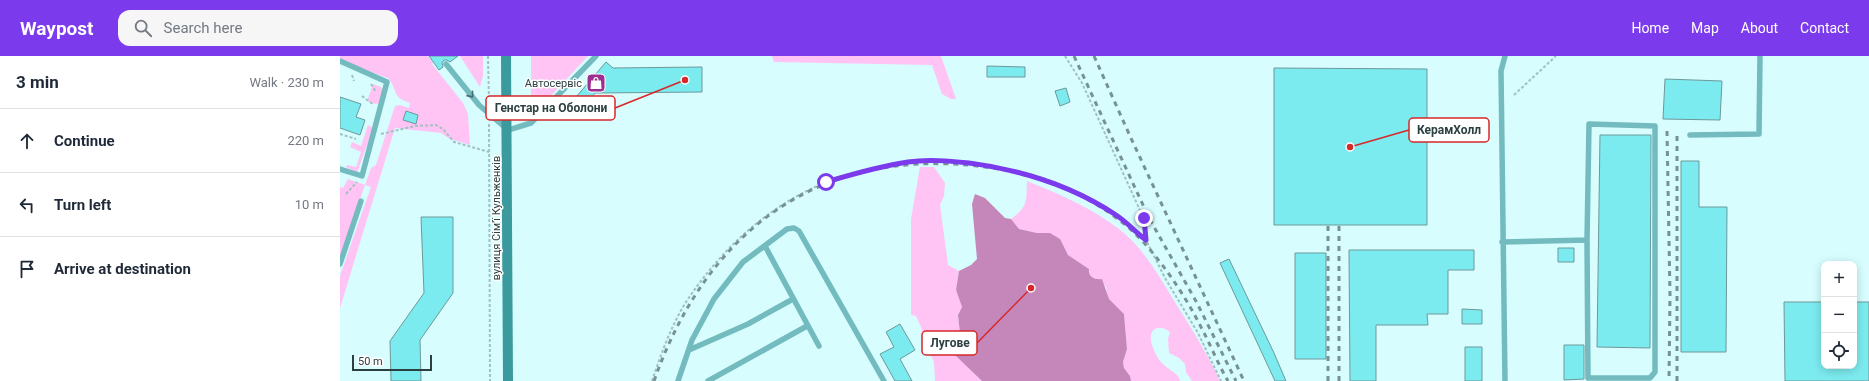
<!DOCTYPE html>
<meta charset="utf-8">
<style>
body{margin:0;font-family:Roboto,sans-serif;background:#f6f6f7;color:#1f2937}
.controls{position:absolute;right:12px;bottom:12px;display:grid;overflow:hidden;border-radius:8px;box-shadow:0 2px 10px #0003}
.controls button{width:36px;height:36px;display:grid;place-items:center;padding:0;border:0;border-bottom:1px solid #e0e1e3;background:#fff;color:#1f2937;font:20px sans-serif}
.scale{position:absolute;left:12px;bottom:10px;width:80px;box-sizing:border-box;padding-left:4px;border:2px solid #2d4041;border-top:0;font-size:11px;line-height:14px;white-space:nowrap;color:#2d4041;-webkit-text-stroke:3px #fff;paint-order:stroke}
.stop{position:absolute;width:12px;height:12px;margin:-9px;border:3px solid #7c3aed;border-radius:50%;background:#fff}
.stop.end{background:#7c3aed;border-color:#fff;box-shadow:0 1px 4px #0008}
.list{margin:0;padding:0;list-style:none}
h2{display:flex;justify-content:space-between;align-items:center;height:52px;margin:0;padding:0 16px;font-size:17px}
h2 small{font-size:13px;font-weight:400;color:#747a83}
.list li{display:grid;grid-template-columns:26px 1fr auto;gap:12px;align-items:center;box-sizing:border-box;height:64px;padding:0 16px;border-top:1px solid #e0e1e3}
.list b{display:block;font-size:15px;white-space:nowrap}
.list em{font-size:13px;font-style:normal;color:#747a83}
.icon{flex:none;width:22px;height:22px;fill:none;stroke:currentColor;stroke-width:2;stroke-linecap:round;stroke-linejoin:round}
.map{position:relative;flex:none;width:1529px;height:325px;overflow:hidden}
header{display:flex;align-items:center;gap:24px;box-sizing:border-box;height:56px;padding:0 20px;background:#7c3aed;color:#fff}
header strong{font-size:19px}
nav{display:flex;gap:22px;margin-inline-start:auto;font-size:14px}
.search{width:280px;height:36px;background:#f6f6f7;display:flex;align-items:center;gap:10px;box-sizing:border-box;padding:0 14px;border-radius:12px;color:#747a83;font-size:15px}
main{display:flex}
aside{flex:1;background:#fff}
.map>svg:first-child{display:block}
.green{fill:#ffc3f4}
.water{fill:#c587ba}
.building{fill:#7cebef;stroke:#6c999b}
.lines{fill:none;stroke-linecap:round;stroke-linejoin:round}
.path{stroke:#a1c1c2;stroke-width:2;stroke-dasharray:3 2;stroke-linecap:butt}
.service{stroke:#73bbbe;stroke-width:5.5}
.secondary{stroke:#3b9a9e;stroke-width:10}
.rail{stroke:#779293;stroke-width:3;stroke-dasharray:5 5;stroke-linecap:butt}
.oneway{stroke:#466b6d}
.route{stroke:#7c3aed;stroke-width:5}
.labels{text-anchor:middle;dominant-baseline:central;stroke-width:3;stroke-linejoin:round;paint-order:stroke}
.poi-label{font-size:11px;fill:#2d4041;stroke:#fff;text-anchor:end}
.street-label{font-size:11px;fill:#2d4041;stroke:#fff}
.leader{fill:none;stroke:#d62828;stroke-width:1.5}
.callout-dot{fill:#d62828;stroke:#fff;stroke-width:1.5}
.callout{fill:#fff;stroke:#d62828;stroke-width:1.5}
.callout-label{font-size:12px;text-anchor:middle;font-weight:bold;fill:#2d4041}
</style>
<header>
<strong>Waypost</strong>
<div class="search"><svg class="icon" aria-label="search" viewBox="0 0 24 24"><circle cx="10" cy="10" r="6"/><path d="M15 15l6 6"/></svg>Search here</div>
<nav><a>Home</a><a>Map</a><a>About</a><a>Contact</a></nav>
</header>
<main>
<aside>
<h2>3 min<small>Walk · 230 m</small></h2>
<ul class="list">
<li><svg class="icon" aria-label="ahead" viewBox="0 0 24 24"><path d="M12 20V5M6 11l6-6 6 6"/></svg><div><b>Continue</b></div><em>220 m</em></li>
<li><svg class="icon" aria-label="left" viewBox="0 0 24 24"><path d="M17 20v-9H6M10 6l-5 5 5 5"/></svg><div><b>Turn left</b></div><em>10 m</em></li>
<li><svg class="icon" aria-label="arrive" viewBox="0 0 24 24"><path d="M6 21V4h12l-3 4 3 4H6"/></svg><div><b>Arrive at destination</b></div></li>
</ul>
</aside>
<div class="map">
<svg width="1529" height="325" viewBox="0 0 1529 325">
<rect width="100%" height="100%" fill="#d7fdfe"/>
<path class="green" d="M0 0H88L93 7 92 8 123 47 128 58 130 89 110 83 101 77 55 72 0 252V220L31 131 25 129 31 112 36 109 55 50 60 49 69 52 70 47C50 40 59 35 48 22L0 5Z
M120 0H143V20L140 31Z
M191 0H248L196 56 191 58Z
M432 0H601L616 43H611L602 38 592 9 434 6Z
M33 28 41 31 44 35 40 47 35 48 27 45Z
M28 69 33 72 17 117 6 111 7 109 16 111 21 96 10 91 12 86 21 90Z
M580 111H594L605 127 604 140 600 149 608 209 619 215 616 234 622 251 618 259 620 277 616 283 634 317 642 325H595L594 306 582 280V273L576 260 571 259V163Z
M8 123 25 129 0 200V131L3 132Z
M687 125C719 138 752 152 779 173 805 193 821 224 838 251 853 275 868 299 880 325H852L846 316 845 308 839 302 829 297 828 283 830 276C818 267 807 273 812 289 814 295 818 304 823 308 829 315 838 316 840 325H791L790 320 784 312 783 306 787 293 784 258 768 243 766 231 759 224 750 220 749 213 728 199 719 183 710 177H697L679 173 671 163C689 150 686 144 687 125Z"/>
<path class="water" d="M635 138 645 142 665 162 671 163 679 173 697 177H710L720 183 728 199 749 213C748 221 755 224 762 223L769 243 784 258 787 293 783 306 784 312 790 320 791 325H642L615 299 614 290 620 277 618 259 622 251 616 234 619 215 631 209 637 203 632 148Z"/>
<path class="building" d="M89 0H118L110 6 107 4H104L102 7 103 11 99 14Z
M266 6 273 12 362 11V36L255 37 245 50 236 41Z
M647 10 685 11V21H647Z
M934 12 1087 13V169H934Z
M1325 23 1382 25 1380 64 1323 63Z
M726 32 730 46 720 50 715 35Z
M0 41 21 48 16 61 25 64 20 79 0 72Z
M66 55 78 59 76 68 63 64Z
M1260 79H1311L1310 292 1257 291Z
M1341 105H1359V151H1387L1386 296H1341Z
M81 161H113V237L80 284 81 325H51L50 285 84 237Z
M1218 192H1234V206H1218Z
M1009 194H1134V214H1108V258H1087L1088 269H1036V325H1010Z
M955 197H986V303H955Z
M889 203 934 297 946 325H935L880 207Z
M1444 246H1484V310H1514V246H1529V325H1445Z
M1122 253 1142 254V268H1122Z
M560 268 575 294 560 303 572 325H555L540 298 554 291 546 276Z
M1224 289H1244V323L1224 324Z
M1125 291H1142V325H1125Z"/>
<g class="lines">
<path class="path" d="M148 0 149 47
M725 0 742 27 804 163 806 184 825 222 858 277 881 325
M12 19 14 25
M31 28 36 36
M1174 39 1216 0
M22 40 34 49
M149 68 150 325
M0 78 16 83
M41 78 75 70 96 69 103 73 114 86 149 96
M6 138 17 126
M312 325C321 298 331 270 346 246 413 145 513 93 634 108 666 112 700 118 730 133 744 140 765 150 778 160 788 168 796 177 806 184"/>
<path class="service" d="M1165 0 1161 15 1165 325
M0 5 47 26 22 120 0 113
M106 8 139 49 168 74 191 67 256 0
M1249 68 1315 70V316L1310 322H1248L1247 184Z
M1350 79 1419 78 1420 0
M1162 186 1247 184
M425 190 479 290
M0 208 21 145
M349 294 408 268 453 243
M338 325 352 284 374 243 403 206 447 173 454 172 459 175 544 325
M368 325 467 270"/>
<path class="secondary" d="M166 0 168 325"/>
<path class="rail" d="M734 0 809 162 857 247 896 325
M754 0 790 80 904 325
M1327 75 1330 239 1329 325
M314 325C366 177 476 92 637 110 693 116 747 136 789 172 818 198 845 239 862 273 871 290 878 308 888 325
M988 325V168
M999 325V169
M1337 325V75"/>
</g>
<defs><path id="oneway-chevron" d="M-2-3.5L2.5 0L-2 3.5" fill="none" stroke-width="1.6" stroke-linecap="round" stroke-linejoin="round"/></defs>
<use class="oneway" href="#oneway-chevron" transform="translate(131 39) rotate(51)"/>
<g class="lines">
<path class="route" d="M486 126C513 118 540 110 568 106 588 103 609 105 629 107 682 114 731 129 776 159 787 166 796 177 806 184L804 162"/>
</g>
<defs>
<symbol id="shop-square" viewBox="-11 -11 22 22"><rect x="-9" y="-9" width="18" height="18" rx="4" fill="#9c2f8f" stroke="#fff"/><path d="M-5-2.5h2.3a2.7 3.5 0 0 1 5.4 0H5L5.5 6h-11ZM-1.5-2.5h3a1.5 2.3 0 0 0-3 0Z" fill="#fff"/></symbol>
</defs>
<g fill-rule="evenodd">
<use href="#shop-square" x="245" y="16" width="22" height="22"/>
</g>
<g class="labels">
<g class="poi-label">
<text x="242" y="27">Автосервіс</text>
</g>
<g class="street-label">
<text transform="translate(156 162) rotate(-90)">вулиця Сімʼї Кульженків</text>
</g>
</g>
<path class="leader" d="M345 24L275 52M1010 91L1069 74M691 232L637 287"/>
<g class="callout-dot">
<circle cx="345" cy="24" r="4"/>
<circle cx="1010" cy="91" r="4"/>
<circle cx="691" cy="232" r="4"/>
</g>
<g class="callout">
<rect x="146" y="40" width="129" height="24" rx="4"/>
<rect x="1069" y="62" width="80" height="24" rx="4"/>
<rect x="582" y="275" width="55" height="24" rx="4"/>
</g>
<g class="callout-label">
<text x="211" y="56">Генстар на Оболони</text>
<text x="1109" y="78">КерамХолл</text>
<text x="610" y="291">Лугове</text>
</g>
</svg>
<div class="controls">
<button>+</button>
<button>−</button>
<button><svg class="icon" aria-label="locate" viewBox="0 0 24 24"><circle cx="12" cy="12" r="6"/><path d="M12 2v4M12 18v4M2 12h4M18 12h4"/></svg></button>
</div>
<div class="scale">50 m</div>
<div class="stop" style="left:486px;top:126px"></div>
<div class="stop end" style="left:804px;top:162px"></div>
</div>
</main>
